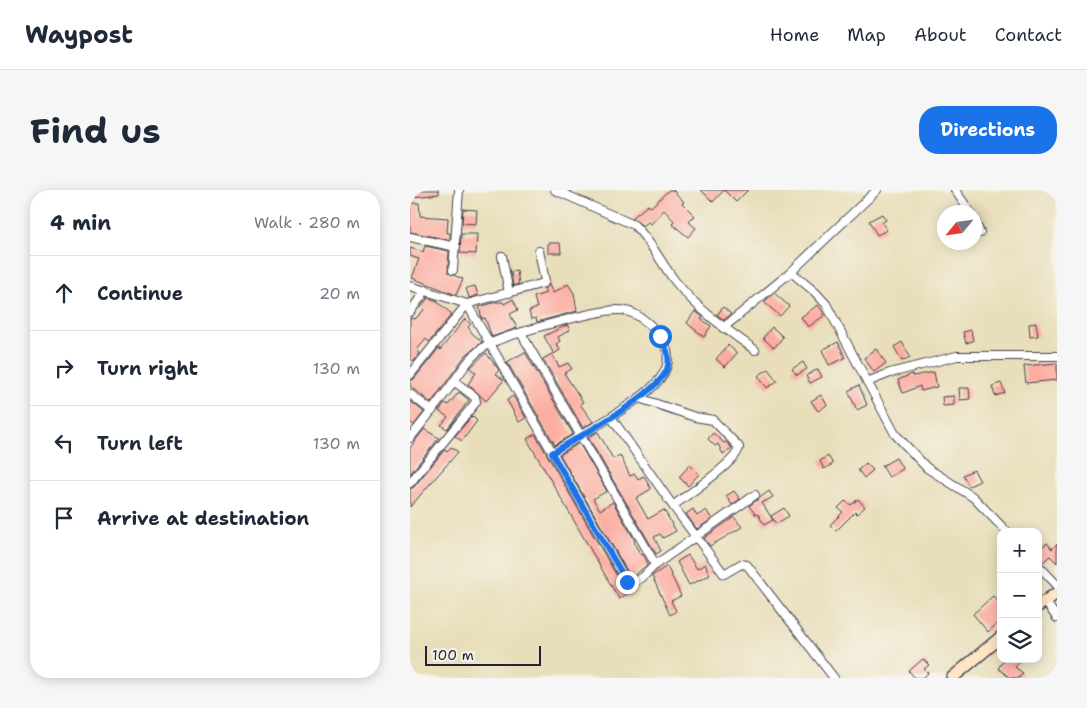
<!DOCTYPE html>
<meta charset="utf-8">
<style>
body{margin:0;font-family:"Shantell Sans",sans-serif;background:#f6f6f7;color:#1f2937}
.controls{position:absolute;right:15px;bottom:15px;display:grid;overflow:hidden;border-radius:10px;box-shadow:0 2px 12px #0003}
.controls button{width:45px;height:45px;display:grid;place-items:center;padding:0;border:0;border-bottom:1px solid #e0e1e3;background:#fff;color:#1f2937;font:25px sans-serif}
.compass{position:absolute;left:527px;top:15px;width:45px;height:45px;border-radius:50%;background:#fff;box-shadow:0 2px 12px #0003;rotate:241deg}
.scale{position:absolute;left:15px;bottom:12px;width:116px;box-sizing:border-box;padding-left:5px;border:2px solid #22223b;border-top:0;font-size:14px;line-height:18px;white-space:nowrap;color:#22223b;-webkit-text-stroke:4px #f7f3e8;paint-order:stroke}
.stop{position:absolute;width:15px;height:15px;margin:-11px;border:4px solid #1a73e8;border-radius:50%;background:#fff}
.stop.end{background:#1a73e8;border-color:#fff;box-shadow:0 1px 5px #0008}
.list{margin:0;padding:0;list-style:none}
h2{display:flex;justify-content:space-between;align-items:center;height:65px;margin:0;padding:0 20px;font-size:21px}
h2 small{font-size:16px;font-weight:400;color:#747a83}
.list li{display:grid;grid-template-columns:32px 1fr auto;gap:15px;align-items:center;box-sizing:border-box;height:75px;padding:0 20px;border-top:1px solid #e0e1e3}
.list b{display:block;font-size:19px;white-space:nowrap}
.list em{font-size:16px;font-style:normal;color:#747a83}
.icon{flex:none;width:28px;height:28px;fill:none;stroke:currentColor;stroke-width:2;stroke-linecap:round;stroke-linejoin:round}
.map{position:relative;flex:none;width:647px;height:488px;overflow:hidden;border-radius:20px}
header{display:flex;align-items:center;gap:30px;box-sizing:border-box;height:70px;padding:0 25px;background:#fff;border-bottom:1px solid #e0e1e3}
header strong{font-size:24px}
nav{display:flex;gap:28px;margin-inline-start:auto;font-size:18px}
.intro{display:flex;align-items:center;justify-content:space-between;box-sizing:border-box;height:120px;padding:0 30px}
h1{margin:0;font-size:35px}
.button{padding:12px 22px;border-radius:20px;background:#1a73e8;color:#fff;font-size:18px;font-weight:700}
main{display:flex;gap:30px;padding:0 30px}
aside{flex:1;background:#fff;border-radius:20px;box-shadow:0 2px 12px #0003}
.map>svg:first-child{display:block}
.building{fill:#fdaba0}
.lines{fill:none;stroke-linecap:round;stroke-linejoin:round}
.minor-casing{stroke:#403e4e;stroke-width:10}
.secondary-casing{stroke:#403e4e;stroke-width:14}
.minor{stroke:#fff;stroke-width:8}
.secondary{stroke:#fde5c5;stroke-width:11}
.route{stroke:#1a73e8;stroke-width:6}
</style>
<header>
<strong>Waypost</strong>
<nav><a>Home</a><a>Map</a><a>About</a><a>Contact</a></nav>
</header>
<div class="intro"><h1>Find us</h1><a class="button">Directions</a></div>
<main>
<aside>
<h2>4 min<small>Walk · 280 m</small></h2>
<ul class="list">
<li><svg class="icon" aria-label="ahead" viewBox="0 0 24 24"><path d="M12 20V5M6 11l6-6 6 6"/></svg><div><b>Continue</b></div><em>20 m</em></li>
<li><svg class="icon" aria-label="right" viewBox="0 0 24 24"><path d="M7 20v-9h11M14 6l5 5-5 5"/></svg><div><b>Turn right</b></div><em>130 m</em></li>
<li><svg class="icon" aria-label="left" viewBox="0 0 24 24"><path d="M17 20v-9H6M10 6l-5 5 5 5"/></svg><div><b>Turn left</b></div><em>130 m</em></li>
<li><svg class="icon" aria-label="arrive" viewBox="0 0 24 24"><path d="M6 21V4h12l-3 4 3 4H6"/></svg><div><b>Arrive at destination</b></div></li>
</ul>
</aside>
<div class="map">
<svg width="647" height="488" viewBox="0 0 647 488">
<rect width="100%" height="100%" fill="#f7f3e8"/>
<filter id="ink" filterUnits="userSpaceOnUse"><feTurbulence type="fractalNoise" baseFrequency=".02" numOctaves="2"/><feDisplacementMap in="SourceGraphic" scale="10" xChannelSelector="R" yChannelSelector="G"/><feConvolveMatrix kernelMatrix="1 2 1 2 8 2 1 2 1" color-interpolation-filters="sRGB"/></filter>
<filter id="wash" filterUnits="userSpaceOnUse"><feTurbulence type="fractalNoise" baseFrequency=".0096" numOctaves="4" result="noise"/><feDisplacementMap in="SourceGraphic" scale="20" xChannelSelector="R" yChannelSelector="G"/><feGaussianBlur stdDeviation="1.12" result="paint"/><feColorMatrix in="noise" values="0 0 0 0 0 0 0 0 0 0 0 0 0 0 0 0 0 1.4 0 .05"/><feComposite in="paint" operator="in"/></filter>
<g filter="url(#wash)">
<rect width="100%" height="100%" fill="#e8deba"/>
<g id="blocks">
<path class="building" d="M3 0H29V4L4 7Z
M259 0H263L274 12 272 13 285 26 279 32 286 38 278 47 262 34 264 31 254 20 241 34 238 32 233 36 222 28 238 15 241 17Z
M291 0H338L326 12 314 0 303 12Z
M0 13H9L10 26 38 28 37 43H40V50L0 42Z
M53 19 67 20 66 34 52 33Z
M472 24 476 30 472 33 477 40 467 45 459 31Z
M51 44H67L66 64 50 63Z
M138 53H150L151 63H138Z
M15 56 39 61 38 83 53 89 46 105 2 88 9 69 0 66V58L13 62Z
M107 81 109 94 103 96 101 82Z
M158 94 164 103 167 121 127 132 126 128 121 129 119 121 127 118 124 107 136 103 134 99 139 95 143 103Z
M65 96 68 105 59 108 56 98Z
M364 103 379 116 370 126 354 112Z
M18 108 28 111 27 112 42 124 19 152 16 149 7 160 10 163 4 171 0 169V128L5 129 14 120 11 117Z
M103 109 108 120 100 124 107 138 82 147 75 128 72 129 69 117 86 112H93L94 114Z
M408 115 415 125 398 137 391 127Z
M313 117 321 124 314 130 307 125Z
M285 121 293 127 291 129 301 136 294 147 277 133Z
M55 129 61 134 58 137 62 143 72 152 55 166 21 213 0 196V191L4 189 29 158 30 160Z
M626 133 628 146 620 147 619 134Z
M157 135 160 140 148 147 150 151 146 154 150 160 144 164 134 146Z
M362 137 373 147 364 158 353 148Z
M561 140 563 151 556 153 553 142Z
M428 152 435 168 419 175 412 160Z
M492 152 500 167 492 171 484 157Z
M318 155 327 163 315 177 306 169Z
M466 159 476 173 464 182 454 168Z
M115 162 163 244 145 255 97 172Z
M76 163 89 180 86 184 94 190 76 211 58 194 66 183 60 178Z
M142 164 149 177 158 173 162 179 154 183 173 212 170 214 183 232 173 238 133 169Z
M393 172 397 179 387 185 382 179Z
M647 173V190L616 193 614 176Z
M358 179 367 191 357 198 348 186Z
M408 179 412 187 400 193 396 186Z
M524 182 527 197 511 201 510 196 493 203 488 190 502 184 503 186Z
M591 193 595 203 585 206 582 196Z
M449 195 457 215 447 220 438 201Z
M549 198H559L560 209 550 210Z
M49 202 59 210 37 239 31 235 38 227 29 221 35 213 38 215Z
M411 205 417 215 408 221 401 211Z
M103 206 116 228 109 232 97 210Z
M544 206V215L533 216 532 207Z
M0 211 14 222 4 235 0 232Z
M62 226 67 231 52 251 45 246Z
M14 239 29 248 0 284V258Z
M188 242 203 269 210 265 220 286 225 284 228 289 234 286 241 299 226 308 238 329 254 320 266 341 253 348 250 344 244 347 251 361 246 364 178 247Z
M303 243 314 253 316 252 322 258 313 264 308 254 305 256 298 249Z
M125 244 212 395 220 402 209 409 117 249Z
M169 253 197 301 183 309 190 320 203 312 224 349 225 355 231 365 233 364 238 374 221 388 150 265Z
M41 257 48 262 0 317V299L4 297 35 259 37 261Z
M418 266 423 274 414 279 410 271Z
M486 268 493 279 479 287 472 276Z
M456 273 463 280 454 288 448 280Z
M280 275 289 284 278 296 269 287Z
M564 280 570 291 559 296 553 285Z
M324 301 330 309 322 315 316 306Z
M359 301 363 307 352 313 363 330 354 335 348 324 346 325 339 316Z
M448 309 455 317 447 324 445 322 426 341 420 335 433 322 428 318 435 311 441 315Z
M374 318 379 326 366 334 361 326Z
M283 319 287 326 296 320 302 329 287 339 276 324Z
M324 327 332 337 300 356 294 348Z
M637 353 642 359 647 354V373L640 366 633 372 628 370V361Z
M278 365 287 379 295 374 300 385 279 395 267 372Z
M257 376 271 406 261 411 266 421 260 425 242 386Z
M583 406 591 414V430L578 442 563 424Z
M513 469 519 475 514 479 518 483 513 488H505L499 481Z
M595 469H612L605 477 613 483 609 488H600L588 478Z"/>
</g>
</g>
<g filter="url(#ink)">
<use href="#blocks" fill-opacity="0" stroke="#403e4e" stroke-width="1"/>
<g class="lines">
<defs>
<path id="minor" d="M145 0 224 35C241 51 251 73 265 91 288 120 316 139 345 160
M467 0 381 82 405 102 416 114 485 244 517 278 563 307 597 342
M545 0 560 22
M564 29 570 43
M0 47 46 57
M92 66 99 103
M43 80 49 0
M0 96 57 114 217 392 221 394 233 387 245 375 243 370 111 143
M0 122 16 100
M313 138 381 82
M0 185 57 114 134 93 135 91 129 61
M457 192 480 183 547 166H647
M0 204 22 221
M229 208 285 227 303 230 329 257C329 271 275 306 263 316
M0 248C14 231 27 214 40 197 50 183 60 166 74 157 89 146 190 119 209 120 222 120 236 130 245 140 282 181 231 206 201 227
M142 263 201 227 263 316 314 384 331 374 337 375 424 488
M0 293 66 212 65 207 44 191
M245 375 345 305
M628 375 647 395
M635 411 647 428"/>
<path id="secondary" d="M628 416 647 403
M542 488 591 447"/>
</defs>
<use href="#minor" class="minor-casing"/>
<use href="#secondary" class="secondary-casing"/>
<use href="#minor" class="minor"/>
<use href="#secondary" class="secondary"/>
</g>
</g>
<g class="lines" filter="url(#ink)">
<path class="route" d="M217 392 142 263C168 247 247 205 257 179 261 167 256 157 250 146"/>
</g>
</svg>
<div class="controls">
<button>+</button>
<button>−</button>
<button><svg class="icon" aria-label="layers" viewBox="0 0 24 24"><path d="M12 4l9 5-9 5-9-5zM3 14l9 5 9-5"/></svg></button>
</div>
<svg class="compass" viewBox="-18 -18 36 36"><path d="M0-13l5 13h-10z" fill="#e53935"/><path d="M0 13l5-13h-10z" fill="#747a83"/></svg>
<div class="scale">100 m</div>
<div class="stop" style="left:250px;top:146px"></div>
<div class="stop end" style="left:217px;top:392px"></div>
</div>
</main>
